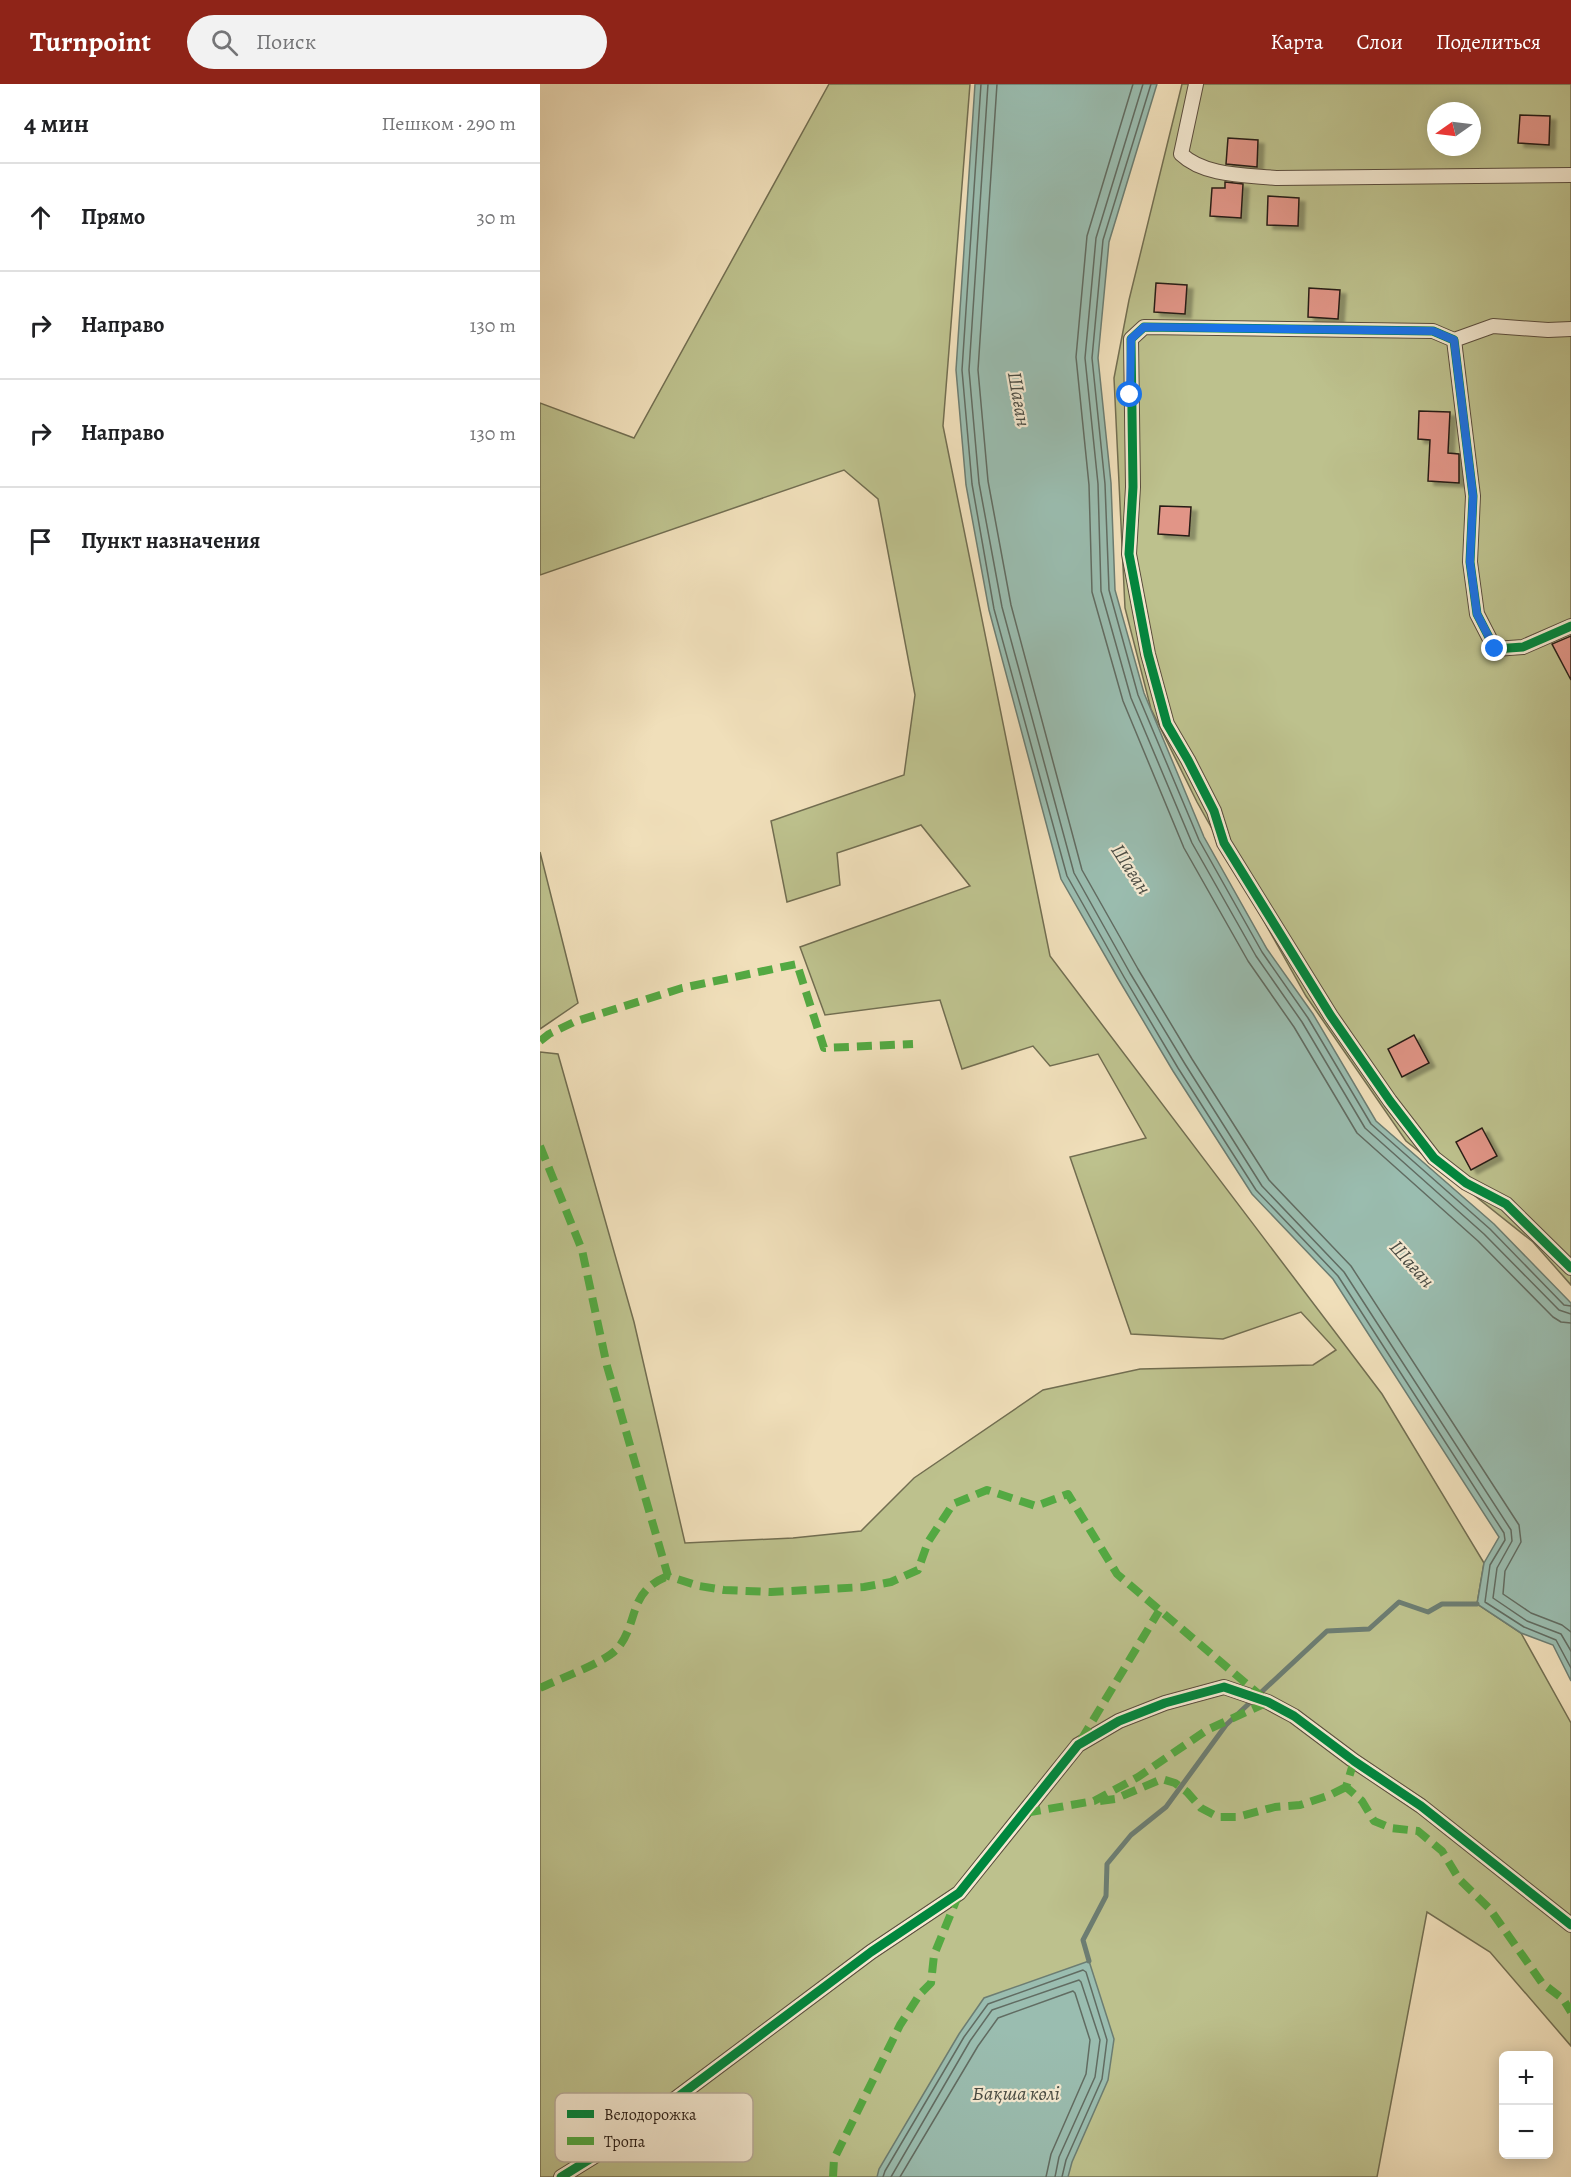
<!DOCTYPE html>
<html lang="ru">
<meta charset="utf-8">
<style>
body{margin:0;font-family:Alegreya,serif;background:#f2f2f2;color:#202124}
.controls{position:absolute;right:18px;bottom:18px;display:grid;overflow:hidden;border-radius:9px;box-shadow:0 3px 15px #0003}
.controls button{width:54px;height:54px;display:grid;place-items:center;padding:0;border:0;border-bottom:2px solid #e0e0e0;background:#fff;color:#202124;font:30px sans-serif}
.compass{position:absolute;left:887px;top:18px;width:54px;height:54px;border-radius:50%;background:#fff;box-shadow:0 3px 15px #0003;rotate:256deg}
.stop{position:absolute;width:18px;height:18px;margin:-14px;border:4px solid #1a73e8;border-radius:50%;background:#fff}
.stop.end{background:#1a73e8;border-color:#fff;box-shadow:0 2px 6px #0008}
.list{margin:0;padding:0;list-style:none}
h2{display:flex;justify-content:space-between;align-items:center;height:78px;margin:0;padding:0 24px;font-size:26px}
h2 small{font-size:20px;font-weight:400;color:#757577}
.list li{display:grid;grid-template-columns:39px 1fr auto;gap:18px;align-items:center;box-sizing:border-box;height:108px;padding:0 24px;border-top:2px solid #e0e0e0}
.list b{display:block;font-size:22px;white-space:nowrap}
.list em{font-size:20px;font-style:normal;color:#757577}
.icon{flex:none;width:33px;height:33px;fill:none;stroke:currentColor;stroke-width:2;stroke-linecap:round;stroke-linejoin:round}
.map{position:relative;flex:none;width:1031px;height:2093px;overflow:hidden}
header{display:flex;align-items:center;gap:36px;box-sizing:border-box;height:84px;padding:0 30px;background:#8f2418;color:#fff}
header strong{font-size:28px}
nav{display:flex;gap:33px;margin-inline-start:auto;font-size:21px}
.search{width:420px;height:54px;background:#f2f2f2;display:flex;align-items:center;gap:15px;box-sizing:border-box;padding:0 21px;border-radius:33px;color:#757577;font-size:22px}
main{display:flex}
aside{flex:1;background:#fff}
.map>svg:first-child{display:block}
.green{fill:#bdc18d;stroke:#726e51;stroke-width:1.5;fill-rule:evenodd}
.water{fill:#9abdb0;stroke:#6c7d72;stroke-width:1.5}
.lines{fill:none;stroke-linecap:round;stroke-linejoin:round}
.shore{stroke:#616c62;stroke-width:1.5}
.stream{stroke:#6c7d72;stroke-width:5}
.building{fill:#e19587;stroke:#281c15;stroke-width:1.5;filter:url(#shadow)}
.minor-casing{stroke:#5a4d3e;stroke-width:16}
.minor{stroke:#f5ead2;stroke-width:14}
.quiet{stroke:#53a942;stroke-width:8;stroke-dasharray:15 8;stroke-linecap:butt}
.cycleway-casing{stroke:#f5ead2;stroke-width:13}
.cycleway{stroke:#00873e;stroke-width:9}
.route{stroke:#1a73e8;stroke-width:8}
.labels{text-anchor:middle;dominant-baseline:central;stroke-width:4.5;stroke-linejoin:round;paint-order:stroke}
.water-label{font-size:20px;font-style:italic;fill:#4a4c44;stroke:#f5ead2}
.key{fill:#f5ead2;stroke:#b8ac99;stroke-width:1.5}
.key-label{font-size:16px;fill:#281c15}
</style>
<header>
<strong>Turnpoint</strong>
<div class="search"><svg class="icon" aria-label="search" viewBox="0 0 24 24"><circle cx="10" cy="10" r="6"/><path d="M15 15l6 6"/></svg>Поиск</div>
<nav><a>Карта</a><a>Слои</a><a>Поделиться</a></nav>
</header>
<main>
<aside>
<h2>4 мин<small>Пешком · 290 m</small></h2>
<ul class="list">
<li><svg class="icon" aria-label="ahead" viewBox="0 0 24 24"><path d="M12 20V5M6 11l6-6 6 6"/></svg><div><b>Прямо</b></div><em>30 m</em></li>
<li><svg class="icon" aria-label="right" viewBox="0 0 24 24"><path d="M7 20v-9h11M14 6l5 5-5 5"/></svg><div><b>Направо</b></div><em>130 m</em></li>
<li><svg class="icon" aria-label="right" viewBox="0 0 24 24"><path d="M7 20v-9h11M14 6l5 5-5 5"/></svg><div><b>Направо</b></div><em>130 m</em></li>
<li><svg class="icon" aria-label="arrive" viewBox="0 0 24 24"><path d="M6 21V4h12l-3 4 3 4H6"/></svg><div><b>Пункт назначения</b></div></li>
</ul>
</aside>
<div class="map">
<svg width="1031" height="2093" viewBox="0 0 1031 2093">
<defs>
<filter id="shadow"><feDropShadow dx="6" dy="4" stdDeviation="1.5" flood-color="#0004"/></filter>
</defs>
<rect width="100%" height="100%" fill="#f0dfba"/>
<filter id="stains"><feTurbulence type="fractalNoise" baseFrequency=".00333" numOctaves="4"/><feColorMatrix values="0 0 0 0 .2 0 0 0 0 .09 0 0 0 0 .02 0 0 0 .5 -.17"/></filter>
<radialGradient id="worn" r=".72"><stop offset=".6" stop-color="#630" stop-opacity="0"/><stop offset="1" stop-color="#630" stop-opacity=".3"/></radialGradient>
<path class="green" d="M289 0H430L403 342 510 872 842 1310 944 1479 937 1520 981 1549 1031 1639V1962L950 1868 887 1828 837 2093H0V968L18 970 94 1238 145 1459 253 1454 321 1447 374 1394 503 1306 600 1285 773 1281 796 1266 761 1228 683 1255 591 1250 530 1073 606 1054 558 970 510 982 493 962 422 985 400 916 285 931 260 863 430 802 381 741 297 769 300 801 247 818 231 737 364 691 375 611 338 415 304 386 0 491V319L94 354Z
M642 0H1031V1201L993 1158 866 1057 766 912 657 718 611 625 585 524 574 294 589 216ZM896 27H932V63H896Z
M0 768 38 919 0 945Z"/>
<path class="water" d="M435 0H617L569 158 558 274 571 399 575 506 604 609 664 753 727 865 773 930 836 1037 954 1140 1031 1219V1597L1013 1561 981 1549 937 1520 944 1479 959 1453 793 1195 712 1110 633 987 579 896 521 795 449 526 426 401 416 286Z
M549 1877 574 1955 568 1996 532 2078 528 2093H337L339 2085 419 1950 444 1914Z"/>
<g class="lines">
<path class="shore" d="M441 0 422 286 432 400 454 525 527 792 584 893 638 984 716 1106 798 1192 964 1449 965 1456 950 1481 945 1518 984 1543 1016 1556 1031 1584
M448 0 429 286 439 399 462 523 534 789 590 889 645 980 722 1102 804 1188 971 1446 972 1457 957 1484 953 1514 987 1537 1021 1550 1031 1567
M457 0 438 286 448 397 471 521 542 786 598 885 652 975 729 1096 811 1182 979 1441 981 1458 965 1487 963 1510 991 1529 1022 1541 1031 1548
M593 0 547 152 536 273 549 401 552 508 583 617 644 764 708 877 754 943 817 1049 938 1157 1013 1233 1021 1238 1031 1239
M603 0 556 154 545 274 558 400 561 507 591 614 652 759 716 872 762 938 825 1044 944 1150 1019 1226 1031 1230
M611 0 563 156 552 274 565 400 569 506 598 611 659 756 722 868 768 934 831 1040 950 1145 1024 1221 1031 1222
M343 2093 345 2087 424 1953 448 1920 543 1886 546 1888 567 1956 562 1995 526 2076 522 2093
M351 2093 430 1957 452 1926 539 1896 541 1898 560 1956 555 1993 519 2073 515 2093
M360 2093 438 1962 458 1934 533 1907 535 1909 550 1956 546 1990 511 2070 506 2093"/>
<path class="stream" d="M549 1877 543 1856 566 1812 567 1780 591 1751 626 1723 686 1641 787 1547 829 1545 859 1518 888 1528 902 1520H937"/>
</g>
<path class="building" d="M980 31 1010 32 1009 61 978 59Z
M688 54 718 56 717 83 686 80Z
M685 98 703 100 701 134 670 132 672 104H685Z
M728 112 759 114 758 142 727 141Z
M616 199 647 201 645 230 614 228Z
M769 204 800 206 798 235 768 233Z
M879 327 910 328 908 369 919 370V399L888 397 890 356 878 355Z
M620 422 651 423 649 452 618 450Z
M1031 552V596L1012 560Z
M874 951 889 979 862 993 848 965Z
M942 1044 957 1072 931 1086 916 1058Z"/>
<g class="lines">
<defs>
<path id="minor" d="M656 0 641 70C664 92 705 91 736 94L1031 91
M914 256 953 242 1008 246 1031 245
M1031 542 983 563 955 565 937 530 930 478 933 412 914 256 893 247 604 243 591 255 593 403 589 470 608 570 627 640 648 676 674 727 684 759 791 932 850 1017 894 1074 926 1099 966 1120 1031 1184
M21 2093 79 2057 331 1868 419 1809 538 1661 579 1637 625 1619 684 1603 728 1618 754 1632 814 1677 881 1722 1031 1841"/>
</defs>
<use href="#minor" class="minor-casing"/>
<use href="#minor" class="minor"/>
<path class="quiet" d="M0 957 9 950 34 938 142 904 257 880 284 964 373 960
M0 1062 42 1166 67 1282 128 1492 159 1502 184 1506 231 1508 324 1503 351 1498 378 1486 388 1458 413 1420 447 1406 496 1422 528 1410 577 1490 728 1618 667 1646 598 1693 554 1717 485 1729
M0 1604C19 1595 63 1579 76 1566 100 1540 86 1508 128 1492
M541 1656 619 1527
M814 1677 806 1703 822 1717 834 1737 851 1744 878 1747 902 1767 919 1795 949 1824 1002 1899 1023 1915 1031 1928
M560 1717 575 1715 622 1695 635 1699 647 1708 661 1724 678 1733H697L735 1723 760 1721 790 1711 806 1703
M293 2093 294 2075 360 1941 380 1910 391 1899 394 1871 418 1812"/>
<defs>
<path id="cycleway" d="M1031 542 983 563 955 565 937 530 930 478 933 412 914 256 893 247 604 243 591 255 593 403 589 470 608 570 627 640 648 676 674 727 684 759 791 932 850 1017 894 1074 926 1099 966 1120 1031 1184
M21 2093 79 2057 331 1868 419 1809 538 1661 579 1637 625 1619 684 1603 728 1618 754 1632 814 1677 881 1722 1031 1841"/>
</defs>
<use href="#cycleway" class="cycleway-casing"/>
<use href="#cycleway" class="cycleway"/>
</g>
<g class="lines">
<path class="route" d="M590 311 591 255 604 243 893 247 914 256 933 412 930 478 937 530 955 565"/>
</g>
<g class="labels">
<g class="water-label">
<text transform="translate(479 315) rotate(80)">Шаған</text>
<text transform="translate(591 785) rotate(57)">Шаған</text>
<text transform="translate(872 1180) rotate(48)">Шаған</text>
<text x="476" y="2009">Бақша көлі</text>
</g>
</g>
<rect x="15" y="2009" width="198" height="69" rx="9" class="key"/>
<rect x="27" y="2026" width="27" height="8" fill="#00873e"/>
<rect x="27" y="2053" width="27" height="8" fill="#53a942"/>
<g class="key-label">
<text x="64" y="2036">Велодорожка</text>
<text x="64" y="2063">Тропа</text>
</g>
<rect width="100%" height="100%" filter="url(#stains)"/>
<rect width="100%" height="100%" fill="url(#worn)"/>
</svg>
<div class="controls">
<button>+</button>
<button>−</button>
</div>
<svg class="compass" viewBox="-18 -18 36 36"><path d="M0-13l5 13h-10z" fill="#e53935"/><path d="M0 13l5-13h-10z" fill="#757577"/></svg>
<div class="stop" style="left:590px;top:311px"></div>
<div class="stop end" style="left:955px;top:565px"></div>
</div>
</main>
